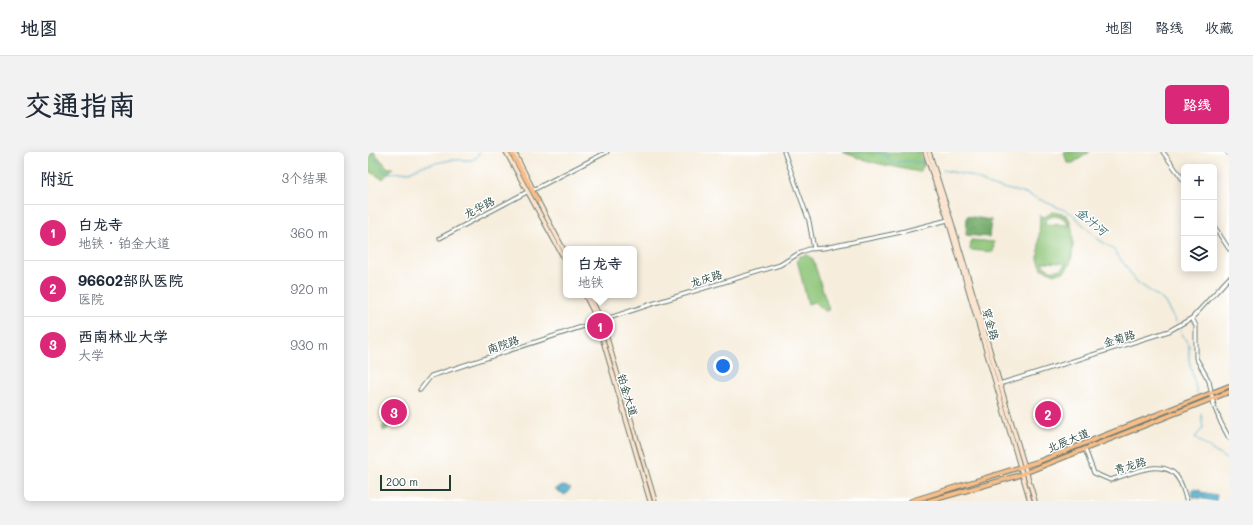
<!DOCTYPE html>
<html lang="zh">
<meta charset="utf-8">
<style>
body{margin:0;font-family:Mali,"LXGW WenKai TC",sans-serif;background:#f2f2f3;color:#1f2937}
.controls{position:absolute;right:12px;top:12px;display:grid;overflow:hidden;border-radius:6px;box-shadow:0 2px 10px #0003}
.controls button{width:36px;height:36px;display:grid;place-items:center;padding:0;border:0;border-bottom:1px solid #e0e1e3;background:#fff;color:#1f2937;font:20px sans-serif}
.scale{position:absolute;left:12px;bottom:10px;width:71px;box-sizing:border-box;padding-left:4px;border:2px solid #1f3d34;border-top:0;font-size:11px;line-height:14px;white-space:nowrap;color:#1f3d34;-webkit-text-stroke:3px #fff;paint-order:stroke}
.you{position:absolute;left:355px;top:214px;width:14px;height:14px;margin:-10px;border:3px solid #fff;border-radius:50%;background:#1a73e8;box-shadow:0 0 0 6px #1a73e833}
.badge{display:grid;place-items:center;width:26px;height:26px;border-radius:50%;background:#db2777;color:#fff;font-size:13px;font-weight:700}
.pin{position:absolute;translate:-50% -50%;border:2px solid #fff;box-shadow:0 1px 4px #0006}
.popup{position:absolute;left:195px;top:94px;width:74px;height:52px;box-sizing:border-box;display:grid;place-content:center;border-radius:6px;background:#fff;filter:drop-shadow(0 1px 3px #0005);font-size:13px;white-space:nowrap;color:#747a83}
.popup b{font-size:15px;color:#1f2937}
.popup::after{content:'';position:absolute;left:50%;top:100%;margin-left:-8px;border:8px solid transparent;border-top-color:#fff}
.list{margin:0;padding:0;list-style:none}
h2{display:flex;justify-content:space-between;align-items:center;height:52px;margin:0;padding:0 16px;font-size:17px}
h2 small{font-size:13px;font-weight:400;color:#747a83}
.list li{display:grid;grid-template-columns:26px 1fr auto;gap:12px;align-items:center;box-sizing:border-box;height:56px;padding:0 16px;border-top:1px solid #e0e1e3}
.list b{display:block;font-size:15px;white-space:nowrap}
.list p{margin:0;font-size:13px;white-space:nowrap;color:#747a83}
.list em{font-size:13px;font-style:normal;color:#747a83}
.icon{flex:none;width:22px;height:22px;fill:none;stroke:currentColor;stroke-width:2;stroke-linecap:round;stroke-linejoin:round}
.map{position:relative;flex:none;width:861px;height:349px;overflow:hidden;border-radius:6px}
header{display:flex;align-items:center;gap:24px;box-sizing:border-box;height:56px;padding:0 20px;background:#fff;border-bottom:1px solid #e0e1e3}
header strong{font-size:19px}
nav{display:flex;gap:22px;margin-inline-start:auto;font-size:14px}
.intro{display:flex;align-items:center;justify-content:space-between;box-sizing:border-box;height:96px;padding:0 24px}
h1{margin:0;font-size:28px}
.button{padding:10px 18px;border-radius:6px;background:#db2777;color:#fff;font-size:14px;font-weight:700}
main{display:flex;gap:24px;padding:0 24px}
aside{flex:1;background:#fff;border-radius:6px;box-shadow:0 2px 10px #0003}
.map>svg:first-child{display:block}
.grass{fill:url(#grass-tufts);stroke:#568156}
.forest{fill:url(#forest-crowns);stroke:#48744e}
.green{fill:#8ec578;stroke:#568156;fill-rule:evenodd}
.water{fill:#4daacb;stroke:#367480}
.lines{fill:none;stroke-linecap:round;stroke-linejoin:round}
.stream{stroke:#4daacb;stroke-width:1}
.tertiary-casing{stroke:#6a7b6f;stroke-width:5}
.secondary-casing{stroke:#6a7b6f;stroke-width:5.5}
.primary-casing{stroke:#6a7b6f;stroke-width:6}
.trunk-casing{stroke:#6a7b6f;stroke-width:6}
.tertiary{stroke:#fff;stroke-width:3}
.secondary{stroke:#fce5d0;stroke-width:3.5}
.primary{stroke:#f8bd89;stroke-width:4}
.trunk{stroke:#f8bd89;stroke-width:4}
.labels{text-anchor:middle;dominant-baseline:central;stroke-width:3;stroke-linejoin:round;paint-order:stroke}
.street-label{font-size:11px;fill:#1f3d34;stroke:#fff}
.water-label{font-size:12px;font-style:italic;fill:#2f6369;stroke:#fff}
</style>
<header>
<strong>地图</strong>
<nav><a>地图</a><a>路线</a><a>收藏</a></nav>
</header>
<div class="intro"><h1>交通指南</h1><a class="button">路线</a></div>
<main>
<aside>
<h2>附近<small>3个结果</small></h2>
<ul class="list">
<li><span class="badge">1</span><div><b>白龙寺</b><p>地铁 · 铂金大道</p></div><em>360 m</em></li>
<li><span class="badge">2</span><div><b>96602部队医院</b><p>医院</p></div><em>920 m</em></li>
<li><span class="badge">3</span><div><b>西南林业大学</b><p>大学</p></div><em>930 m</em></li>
</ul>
</aside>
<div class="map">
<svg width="861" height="349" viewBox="0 0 861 349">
<defs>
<pattern id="grass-tufts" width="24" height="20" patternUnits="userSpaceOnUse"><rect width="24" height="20" fill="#8ec578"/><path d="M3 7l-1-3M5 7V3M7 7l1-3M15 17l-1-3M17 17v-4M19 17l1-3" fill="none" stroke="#73a163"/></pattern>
<pattern id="forest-crowns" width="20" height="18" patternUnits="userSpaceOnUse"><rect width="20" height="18" fill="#72aa68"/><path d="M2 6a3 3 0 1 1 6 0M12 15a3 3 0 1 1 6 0" fill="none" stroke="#5d8c56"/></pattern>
</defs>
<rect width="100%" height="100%" fill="#fff"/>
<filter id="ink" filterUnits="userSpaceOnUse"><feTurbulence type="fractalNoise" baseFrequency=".025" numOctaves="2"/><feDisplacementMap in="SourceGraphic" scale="8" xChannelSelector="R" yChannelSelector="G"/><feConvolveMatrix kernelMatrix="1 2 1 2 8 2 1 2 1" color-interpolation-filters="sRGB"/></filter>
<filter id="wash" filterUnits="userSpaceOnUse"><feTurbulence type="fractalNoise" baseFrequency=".012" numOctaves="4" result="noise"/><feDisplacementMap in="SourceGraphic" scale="16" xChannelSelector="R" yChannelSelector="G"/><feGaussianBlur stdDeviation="0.9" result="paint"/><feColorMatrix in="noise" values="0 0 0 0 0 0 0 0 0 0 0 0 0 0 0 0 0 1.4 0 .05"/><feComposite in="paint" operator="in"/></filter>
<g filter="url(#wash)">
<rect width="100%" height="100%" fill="#f6eddc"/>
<path class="grass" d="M30 256H33L34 260 18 278 15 279 14 275Z"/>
<path class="forest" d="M599 64 623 68 621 85 598 83Z"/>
<path class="green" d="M0 0H6L20 16H25L15 27 0 19Z
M474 0H552L556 14 551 20 503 10Z
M696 0H722L705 11H699Z
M685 60 698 63C707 71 707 105 700 115 697 120 692 122 687 122L674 117 670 107 672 63 676 65ZM686 64 696 66 701 73 676 72 680 66ZM674 110 698 111C692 121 679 121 674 110Z
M603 88 626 90 625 100 602 98Z
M440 103 445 107 461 158 456 159 446 150 440 152 429 108 432 104Z"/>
<path class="water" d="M195 334 203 336 197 343 187 337Z
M825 337 832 338V340L849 343 848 349 824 345Z"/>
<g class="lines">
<path class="stream" d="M0 0 8 8 16 20 19 21 41 20 54 14 83 8H103L108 6 112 0
M489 0H495
M507 0 519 4 524 11 539 9 555 11
M575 18 604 24 622 33 659 42 703 61 730 87 745 97 769 130 796 149 808 170
M812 178 821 194V208L829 241
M833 261 835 276 828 284V287L861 309"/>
</g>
</g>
<g filter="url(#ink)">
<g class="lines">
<defs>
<path id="tertiary" d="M416 0 441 69 446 97
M795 0 816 29
M165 38 239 0
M846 74 861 97
M72 86 159 40
M824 166 828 174V206L841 229 846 254 853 271 861 286
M628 233 801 179 824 166 861 126
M52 238 63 224 287 151 412 113 433 100 441 97 456 96 529 81 580 68
M717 297 726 321 742 328C761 323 798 303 811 328 815 334 816 342 819 349"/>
<path id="secondary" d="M138 0 198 110
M146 0 164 35
M557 0 580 68 662 349
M561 0 583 68 667 349
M169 47 198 102
M217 143 227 163 234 185 282 349
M221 143 234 169 287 349"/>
<path id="primary" d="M543 349 672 309 861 234
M561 349 649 324 861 240"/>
<path id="trunk" d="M143 0 170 49
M860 0 861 1"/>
</defs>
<use href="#tertiary" class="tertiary-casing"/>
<use href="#secondary" class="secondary-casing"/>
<use href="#primary" class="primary-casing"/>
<use href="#trunk" class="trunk-casing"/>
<use href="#tertiary" class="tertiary"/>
<use href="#secondary" class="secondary"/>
<use href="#primary" class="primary"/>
<use href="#trunk" class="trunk"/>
</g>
</g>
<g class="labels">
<g class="street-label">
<text transform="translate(111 55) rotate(-28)">龙华路</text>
<text transform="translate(338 126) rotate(-17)">龙庆路</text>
<text transform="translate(623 172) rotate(74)">穿金路</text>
<text transform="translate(751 186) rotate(-17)">金菊路</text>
<text transform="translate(135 192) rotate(-18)">南院路</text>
<text transform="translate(260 243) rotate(73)">铂金大道</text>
<text transform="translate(700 288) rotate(-22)">北辰大道</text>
<text transform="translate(762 313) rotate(-16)">青龙路</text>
</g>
<g class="water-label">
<text transform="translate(724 69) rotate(39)">金汁河</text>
</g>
</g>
</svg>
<div class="controls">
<button>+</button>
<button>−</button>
<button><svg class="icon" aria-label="layers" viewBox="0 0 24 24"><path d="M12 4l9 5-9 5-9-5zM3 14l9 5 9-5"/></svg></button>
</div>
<div class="scale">200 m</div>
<div class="you"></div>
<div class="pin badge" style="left:232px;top:174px">1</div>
<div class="popup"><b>白龙寺</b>地铁</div>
<div class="pin badge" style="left:680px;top:262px">2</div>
<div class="pin badge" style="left:26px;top:260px">3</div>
</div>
</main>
